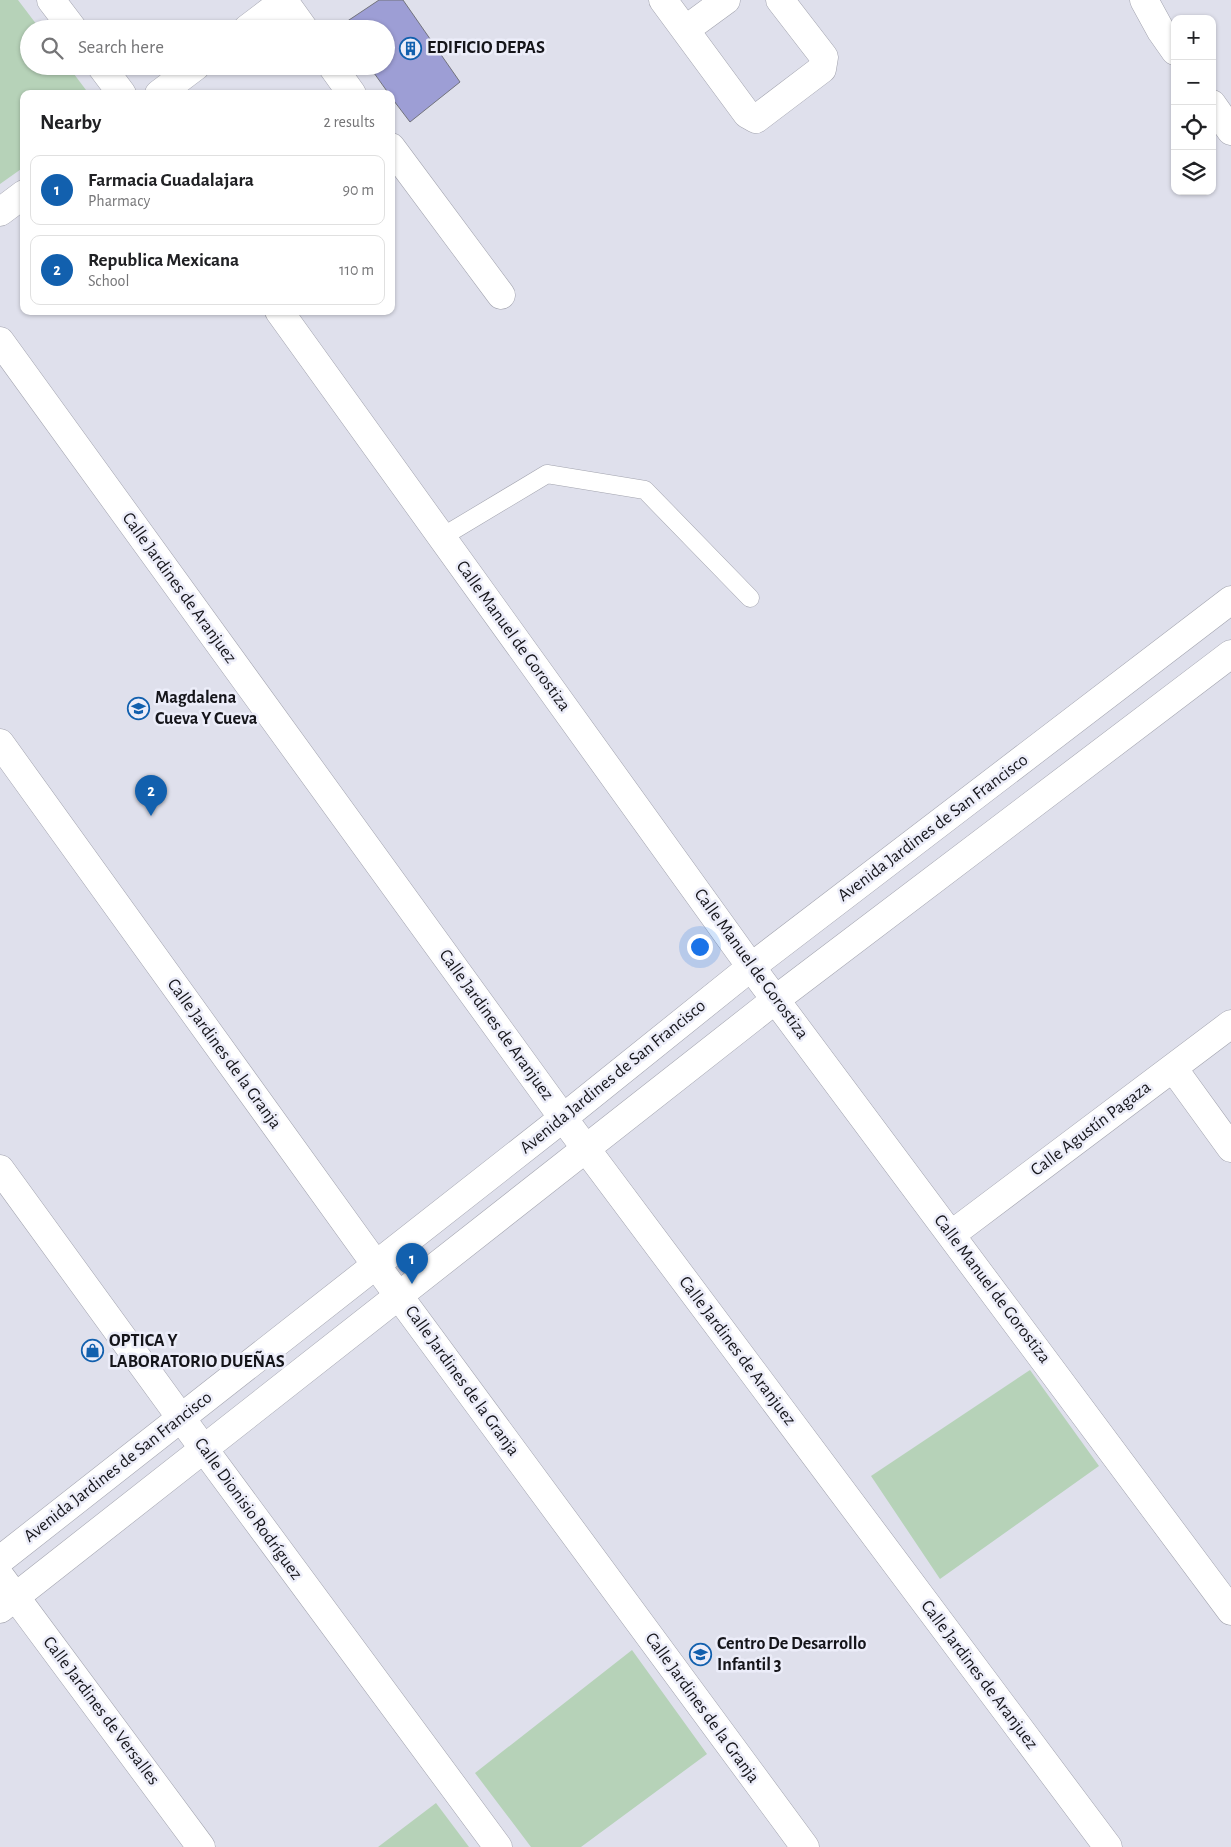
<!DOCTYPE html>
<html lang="en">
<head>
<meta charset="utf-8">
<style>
  body { margin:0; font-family:"Alegreya Sans",sans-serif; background:#f6f6f6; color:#202124 }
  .controls { position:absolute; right:15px; top:15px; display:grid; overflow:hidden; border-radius:10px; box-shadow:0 1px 4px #0004 }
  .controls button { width:45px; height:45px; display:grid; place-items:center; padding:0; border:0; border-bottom:1px solid #e0e0e0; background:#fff; color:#202124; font:25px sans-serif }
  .you { position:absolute; left:699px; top:946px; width:18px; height:18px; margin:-12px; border:4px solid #fff; border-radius:50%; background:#1a73e8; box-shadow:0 0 0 8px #1a73e833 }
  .badge { display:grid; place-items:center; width:32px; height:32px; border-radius:50%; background:#1260ae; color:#fff; font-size:16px; font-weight:700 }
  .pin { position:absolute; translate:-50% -41px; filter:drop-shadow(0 1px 2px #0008) }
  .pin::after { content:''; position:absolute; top:26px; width:18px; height:15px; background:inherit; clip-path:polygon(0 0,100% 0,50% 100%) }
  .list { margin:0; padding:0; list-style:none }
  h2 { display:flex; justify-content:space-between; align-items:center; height:65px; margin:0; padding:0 20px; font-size:21px }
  h2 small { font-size:16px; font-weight:400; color:#757577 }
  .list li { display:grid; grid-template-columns:32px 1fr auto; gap:15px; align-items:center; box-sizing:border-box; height:70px; margin:0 10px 10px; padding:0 10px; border:1px solid #e0e0e0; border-radius:10px }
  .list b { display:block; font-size:19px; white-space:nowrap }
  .list p { margin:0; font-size:16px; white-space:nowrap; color:#757577 }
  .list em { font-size:16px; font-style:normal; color:#757577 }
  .icon { flex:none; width:28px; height:28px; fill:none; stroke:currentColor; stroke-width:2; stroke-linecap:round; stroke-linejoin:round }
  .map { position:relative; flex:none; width:1231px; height:1847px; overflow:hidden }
  .search { position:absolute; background:#fff; box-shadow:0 1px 4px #0004; left:20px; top:20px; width:375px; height:55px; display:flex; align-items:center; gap:12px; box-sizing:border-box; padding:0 18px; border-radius:28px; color:#757577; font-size:19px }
  .panel { position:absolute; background:#fff; box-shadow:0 1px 4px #0004; left:20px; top:90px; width:375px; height:225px; border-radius:10px }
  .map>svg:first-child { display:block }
  .green { fill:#b6d2b8 }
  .building { fill:#9d9ed5; stroke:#72737d }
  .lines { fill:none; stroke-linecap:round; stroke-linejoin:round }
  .service-casing { stroke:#a2a3ae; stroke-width:19 }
  .minor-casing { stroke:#a2a3ae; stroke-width:29 }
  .tertiary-casing { stroke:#a2a3ae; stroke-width:29 }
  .secondary-casing { stroke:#a2a3ae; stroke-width:29 }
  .service { stroke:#fff; stroke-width:18 }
  .minor { stroke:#fff; stroke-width:28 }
  .tertiary { stroke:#fff; stroke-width:28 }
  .secondary { stroke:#fff; stroke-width:28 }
  .labels { text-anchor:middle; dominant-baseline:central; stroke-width:5; stroke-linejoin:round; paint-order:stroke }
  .poi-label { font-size:18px; font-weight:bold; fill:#15151a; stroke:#ecedf9; text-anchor:start }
  .street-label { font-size:18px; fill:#15151a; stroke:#ecedf9 }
</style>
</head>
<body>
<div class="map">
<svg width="1231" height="1847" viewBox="0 0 1231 1847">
  <rect width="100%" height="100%" fill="#dfe0ec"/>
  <path class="green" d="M0,0H18L40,29H29V66H68L89,94H24V167L0,184Z
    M1030,1370L1099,1466L940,1579L871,1476Z
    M632,1650L707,1754L581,1847H531L475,1773Z
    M436,1803L469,1847H378Z"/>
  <path class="building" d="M379,0H403L460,82L410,122L391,97V94H389L369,66H386V29H342L340,26Z"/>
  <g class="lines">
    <defs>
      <path id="service" d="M442,537L547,474L645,490L750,598"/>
      <path id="minor" d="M51,0L73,29
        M663,0L747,114L756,119L822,69L824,57L780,0
        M284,1L304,29
        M247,29L285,0
        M685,30L726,0
        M101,66L122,94
        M332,66L352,94
        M159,94L196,66
        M391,147L501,295
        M0,212L24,194
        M279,311L751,967L1231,1611
        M0,341L563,1118L1108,1847
        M0,743L376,1265L805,1847
        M1173,1068L1231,1148
        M0,1169L181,1418L498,1847
        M952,1234L1231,1024
        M0,1576L201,1847"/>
      <path id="tertiary" d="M0,1560L563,1118L751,967L1231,600
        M0,1609L775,1000L1231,654"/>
      <path id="secondary" d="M1144,0L1161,31L1175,51
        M1212,104L1231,131"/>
    </defs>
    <use href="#service" class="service-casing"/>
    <use href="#minor" class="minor-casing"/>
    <use href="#tertiary" class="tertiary-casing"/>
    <use href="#secondary" class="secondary-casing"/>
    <use href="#service" class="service"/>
    <use href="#minor" class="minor"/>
    <use href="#tertiary" class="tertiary"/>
    <use href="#secondary" class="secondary"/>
  </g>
  <defs>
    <symbol id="building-ring" viewBox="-11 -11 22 22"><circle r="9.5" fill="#ecedf9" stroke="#1260ae" stroke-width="1.5"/><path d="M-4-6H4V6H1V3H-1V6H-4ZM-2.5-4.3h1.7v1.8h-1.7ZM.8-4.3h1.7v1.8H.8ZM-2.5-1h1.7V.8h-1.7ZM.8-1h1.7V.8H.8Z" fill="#1260ae"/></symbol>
    <symbol id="school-ring" viewBox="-11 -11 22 22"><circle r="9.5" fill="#ecedf9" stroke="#1260ae" stroke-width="1.5"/><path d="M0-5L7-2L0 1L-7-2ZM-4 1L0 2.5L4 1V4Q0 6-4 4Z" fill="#1260ae"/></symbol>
    <symbol id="shop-ring" viewBox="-11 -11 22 22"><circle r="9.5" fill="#ecedf9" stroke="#1260ae" stroke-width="1.5"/><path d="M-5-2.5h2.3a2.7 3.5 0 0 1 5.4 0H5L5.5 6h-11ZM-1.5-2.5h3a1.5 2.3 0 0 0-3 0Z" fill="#1260ae"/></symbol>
  </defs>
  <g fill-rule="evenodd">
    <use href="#building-ring" x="398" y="36" width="25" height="25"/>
    <use href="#school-ring" x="126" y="696" width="25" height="25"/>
    <use href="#shop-ring" x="80" y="1338" width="25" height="25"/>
    <use href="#school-ring" x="688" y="1642" width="25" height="25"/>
  </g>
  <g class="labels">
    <g class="poi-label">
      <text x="427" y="48">EDIFICIO DEPAS</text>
      <text x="155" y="698">Magdalena<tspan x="155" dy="21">Cueva Y Cueva</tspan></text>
      <text x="109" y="1341">OPTICA Y<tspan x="109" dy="21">LABORATORIO DUEÑAS</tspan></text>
      <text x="717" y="1644">Centro De Desarrollo<tspan x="717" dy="21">Infantil 3</tspan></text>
    </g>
    <g class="street-label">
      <text transform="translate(179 588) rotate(54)">Calle Jardines de Aranjuez</text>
      <text transform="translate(513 636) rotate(54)">Calle Manuel de Gorostiza</text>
      <text transform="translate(933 828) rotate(-37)">Avenida Jardines de San Francisco</text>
      <text transform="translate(751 964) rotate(54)">Calle Manuel de Gorostiza</text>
      <text transform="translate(496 1025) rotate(54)">Calle Jardines de Aranjuez</text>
      <text transform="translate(224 1054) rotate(54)">Calle Jardines de la Granja</text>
      <text transform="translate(613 1077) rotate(-39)">Avenida Jardines de San Francisco</text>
      <text transform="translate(1091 1129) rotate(-37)">Calle Agustín Pagaza</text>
      <text transform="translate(992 1289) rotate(53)">Calle Manuel de Gorostiza</text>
      <text transform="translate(737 1351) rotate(53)">Calle Jardines de Aranjuez</text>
      <text transform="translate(462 1381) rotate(54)">Calle Jardines de la Granja</text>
      <text transform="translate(118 1467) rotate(-38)">Avenida Jardines de San Francisco</text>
      <text transform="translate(248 1509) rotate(54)">Calle Dionisio Rodríguez</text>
      <text transform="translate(979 1675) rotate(53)">Calle Jardines de Aranjuez</text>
      <text transform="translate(702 1708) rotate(54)">Calle Jardines de la Granja</text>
      <text transform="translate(101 1711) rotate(53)">Calle Jardines de Versalles</text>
    </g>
  </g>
</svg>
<div class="controls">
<button>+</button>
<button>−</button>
<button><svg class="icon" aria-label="locate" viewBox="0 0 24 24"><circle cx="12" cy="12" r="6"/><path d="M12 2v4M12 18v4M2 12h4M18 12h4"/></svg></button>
<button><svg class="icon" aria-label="layers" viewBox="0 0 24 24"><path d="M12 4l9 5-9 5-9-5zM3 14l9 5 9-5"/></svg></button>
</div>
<div class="you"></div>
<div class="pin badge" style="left:412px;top:1284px">1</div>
<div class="pin badge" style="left:151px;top:816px">2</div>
<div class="search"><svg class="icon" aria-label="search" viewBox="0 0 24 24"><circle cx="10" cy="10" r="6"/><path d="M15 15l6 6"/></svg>Search here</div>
<section class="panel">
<h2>Nearby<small>2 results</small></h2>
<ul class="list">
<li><span class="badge">1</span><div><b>Farmacia Guadalajara</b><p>Pharmacy</p></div><em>90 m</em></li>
<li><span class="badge">2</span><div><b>Republica Mexicana</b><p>School</p></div><em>110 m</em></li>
</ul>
</section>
</div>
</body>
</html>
